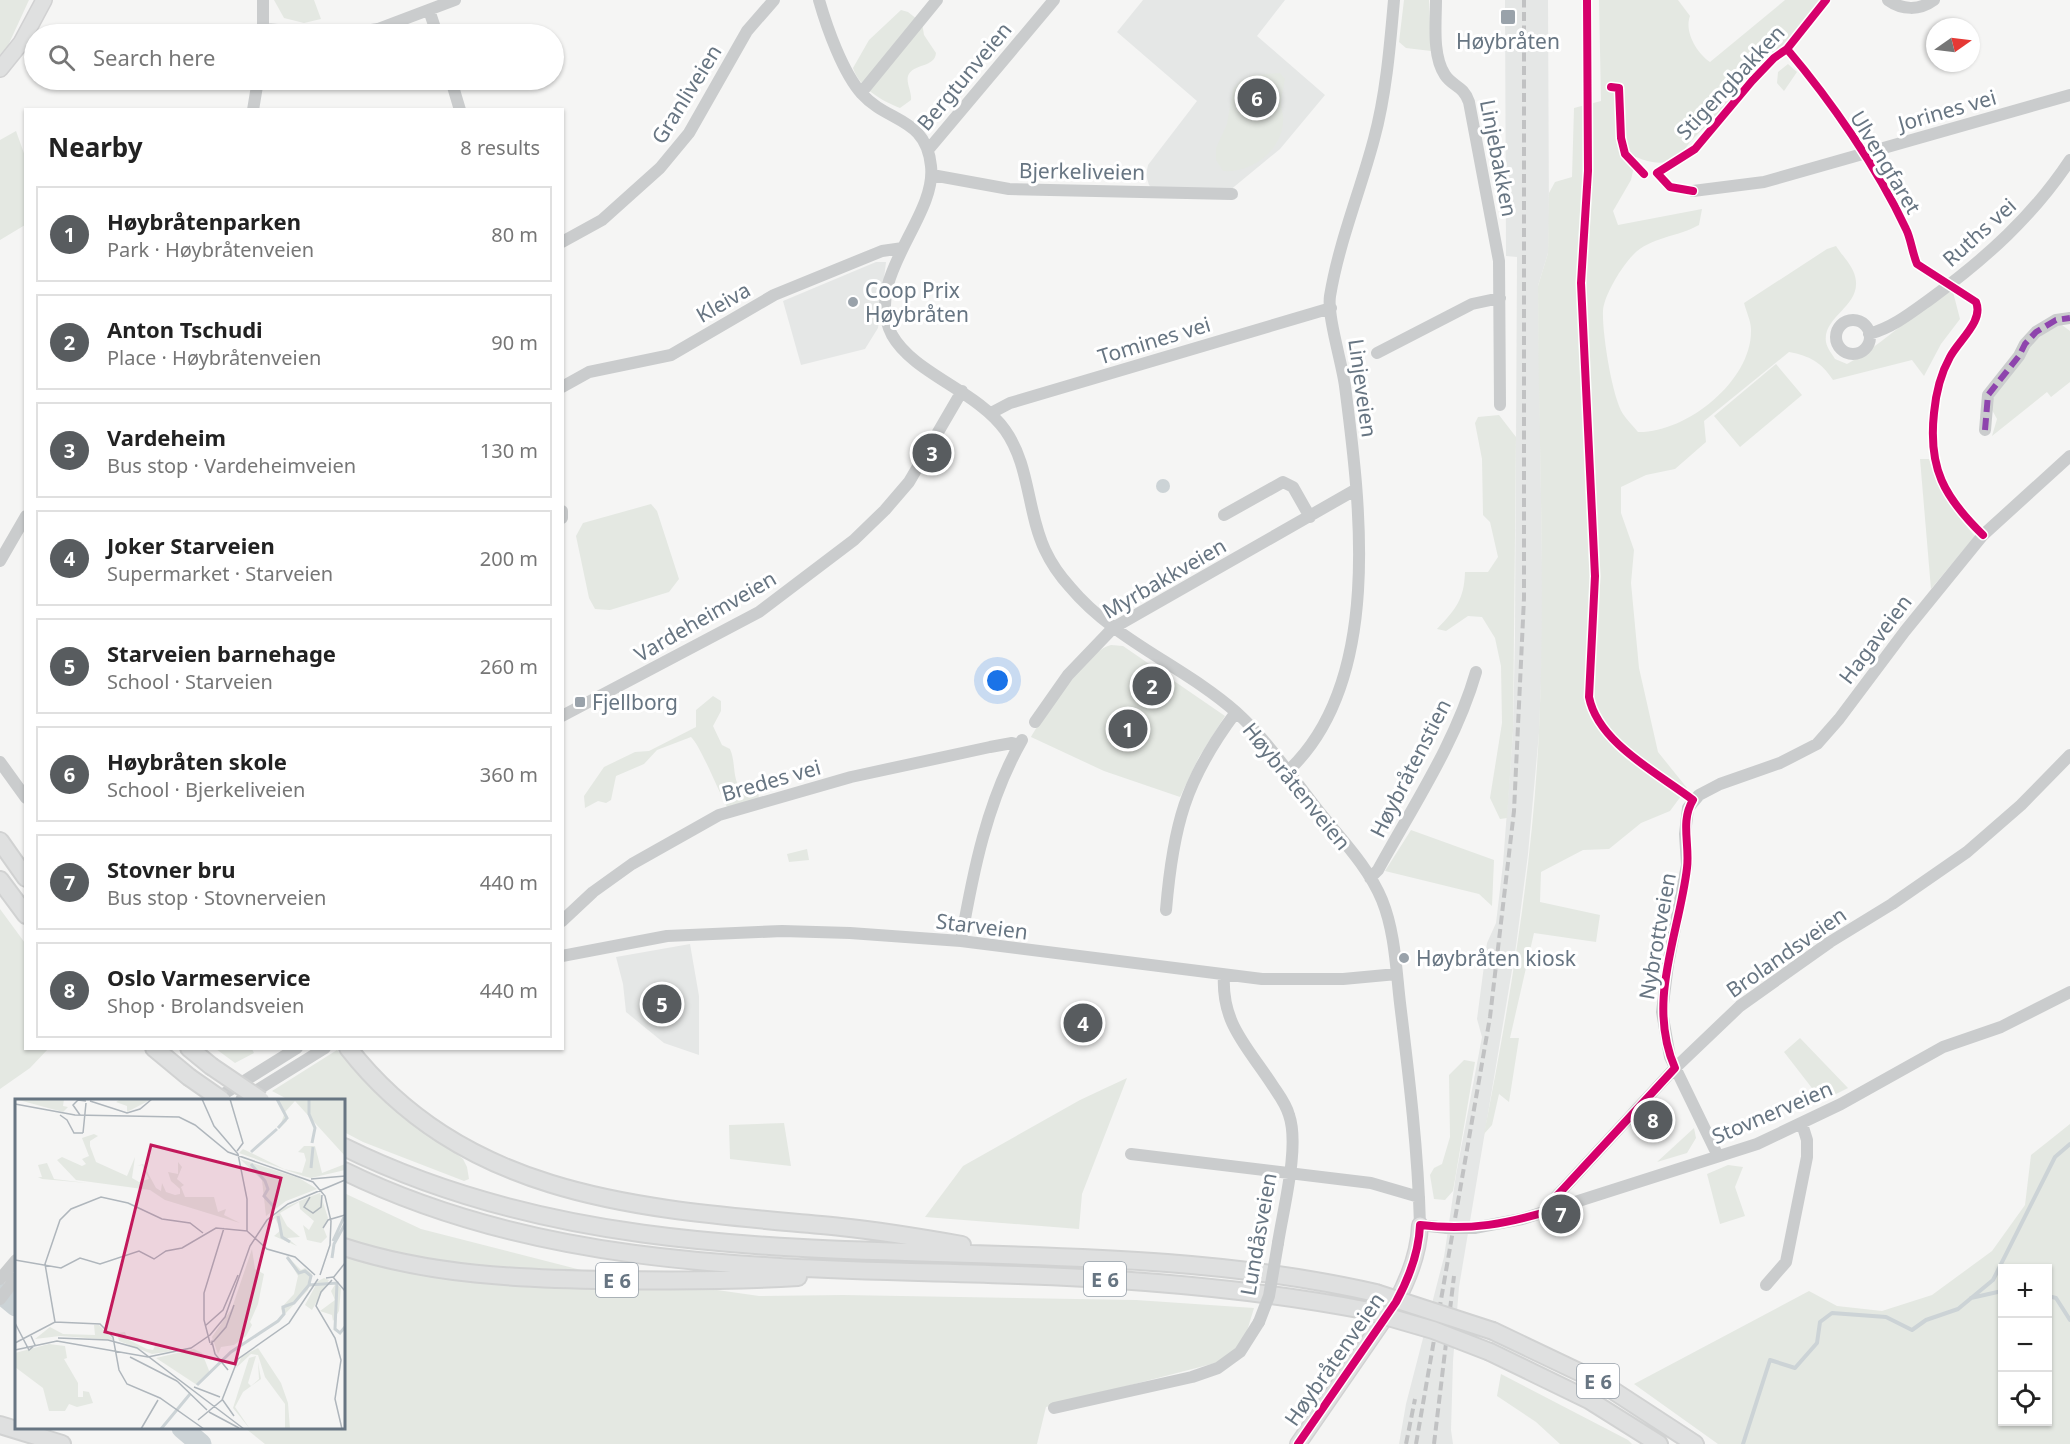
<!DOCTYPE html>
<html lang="en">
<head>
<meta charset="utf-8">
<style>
  body { margin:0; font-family:"Noto Sans",sans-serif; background:#f6f6f6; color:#222 }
  .controls { position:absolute; right:18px; bottom:18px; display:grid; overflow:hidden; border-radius:0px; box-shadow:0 2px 4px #0004 }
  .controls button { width:54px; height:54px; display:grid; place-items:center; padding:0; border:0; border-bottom:2px solid #e0e0e0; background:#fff; color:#222; font:30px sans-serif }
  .compass { position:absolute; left:1926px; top:18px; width:54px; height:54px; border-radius:50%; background:#fff; box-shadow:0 2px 4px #0004; rotate:76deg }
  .you { position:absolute; left:998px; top:681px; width:21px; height:21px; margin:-15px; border:4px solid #fff; border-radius:50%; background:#1a73e8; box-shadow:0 0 0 9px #1a73e833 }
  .badge { display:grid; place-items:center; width:39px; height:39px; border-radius:50%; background:#585c5f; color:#fff; font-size:20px; font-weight:700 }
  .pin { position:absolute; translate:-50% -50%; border:3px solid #fff; box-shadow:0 2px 6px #0006 }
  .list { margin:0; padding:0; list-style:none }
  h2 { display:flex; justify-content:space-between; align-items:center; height:78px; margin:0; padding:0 24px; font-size:26px }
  h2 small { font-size:20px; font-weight:400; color:#767676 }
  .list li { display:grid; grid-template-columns:39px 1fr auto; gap:18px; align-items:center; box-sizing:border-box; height:96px; margin:0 12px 12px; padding:0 12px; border:2px solid #e0e0e0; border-radius:0px }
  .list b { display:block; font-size:22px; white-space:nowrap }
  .list p { margin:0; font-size:20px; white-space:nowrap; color:#767676 }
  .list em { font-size:20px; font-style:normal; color:#767676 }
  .icon { flex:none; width:33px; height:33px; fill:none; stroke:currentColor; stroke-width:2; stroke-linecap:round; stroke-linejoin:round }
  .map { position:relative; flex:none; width:2070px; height:1444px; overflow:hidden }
  .search { position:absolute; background:#fff; box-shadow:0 2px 4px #0004; left:24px; top:24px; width:540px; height:66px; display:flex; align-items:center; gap:15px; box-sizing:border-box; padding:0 21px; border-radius:33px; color:#767676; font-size:22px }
  .panel { position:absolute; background:#fff; box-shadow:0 2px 4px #0004; left:24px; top:108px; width:540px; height:942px; border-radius:0px }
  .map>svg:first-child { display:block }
  .built { fill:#e5e7e6 }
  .green { fill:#e4e8e2; fill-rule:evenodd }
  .water { fill:#ccd3d6 }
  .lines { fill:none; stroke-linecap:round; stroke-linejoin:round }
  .stream { stroke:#ccd3d6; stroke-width:4 }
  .river { stroke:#ccd3d6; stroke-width:21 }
  .major-casing { stroke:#d1d1d2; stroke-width:18 }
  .highway-casing { stroke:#d1d2d2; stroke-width:20 }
  .minor { stroke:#cacccd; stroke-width:12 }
  .major { stroke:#dfe0e0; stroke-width:15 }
  .highway { stroke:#dfe0e0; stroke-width:16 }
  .rail { stroke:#c1c2c3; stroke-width:4; stroke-dasharray:9 4.5; stroke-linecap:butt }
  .highway-bridge-casing { stroke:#d1d2d2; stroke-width:20; stroke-linecap:butt }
  .minor-bridge { stroke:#cacccd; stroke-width:12 }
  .highway-bridge { stroke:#dfe0e0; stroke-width:16 }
  .quiet { stroke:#8e44ad; stroke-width:6; stroke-dasharray:12 6; stroke-linecap:butt }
  .cycleway-casing { stroke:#fff; stroke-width:11 }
  .cycleway { stroke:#d6006c; stroke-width:8 }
  .poi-dot { fill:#99a2aa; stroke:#fff; stroke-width:2 }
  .labels { text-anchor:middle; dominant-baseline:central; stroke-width:6; stroke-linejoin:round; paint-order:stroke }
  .shield { fill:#fff; stroke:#959ea8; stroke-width:1.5 }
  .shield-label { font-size:20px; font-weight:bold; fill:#677582 }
  .poi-label { font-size:21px; fill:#677582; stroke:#fff; text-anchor:start }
  .street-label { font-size:21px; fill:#677582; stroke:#fff }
  .inset-river { fill:none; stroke:#ccd3d6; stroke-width:3 }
  .inset-road { fill:none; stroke:#afb6bc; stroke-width:1.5 }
  .view { fill:#c2185b; fill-opacity:0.15; stroke:#c2185b; stroke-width:3 }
  .inset-edge { fill:none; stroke:#677582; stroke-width:3 }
</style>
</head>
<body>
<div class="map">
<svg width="2070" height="1444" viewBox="0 0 2070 1444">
  <rect width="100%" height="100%" fill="#f5f5f4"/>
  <path class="built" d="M1143,0H1285L1257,36L1325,95L1280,149L1229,191L1151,187L1149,185L1146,175L1148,165L1197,101L1117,32Z
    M1505,0H1548L1549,223L1548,253L1538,286L1543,634L1539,733L1528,854L1516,946L1459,1287L1453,1361L1451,1430L1453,1444H1399L1406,1404L1444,1257L1456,1175L1482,1037L1477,1019L1487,943L1496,923L1503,864L1513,731L1515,637L1517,257L1506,256Z
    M876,262H886L878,328L865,349L801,365L783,301Z
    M690,944L699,996V1055L664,1043L626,1012L623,984L616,957Z"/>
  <path class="green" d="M0,0H29L0,63Z
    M274,0H314L321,19L304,23L284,18Z
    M1404,0H1429L1431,51L1406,48L1399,42Z
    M1599,0H1678L1690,16C1684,32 1697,53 1710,62L1785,0H1823L1781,50L1690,142C1675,165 1660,167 1636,157L1631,180L1613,211L1618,225L1702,209L1699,225C1678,237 1650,237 1633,255C1622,266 1604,295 1603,311C1602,332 1612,397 1623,414C1627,420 1633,426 1638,432C1686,433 1752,381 1751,330C1751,321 1746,311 1744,303L1827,249L1836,246C1841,254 1851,264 1854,273C1866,305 1822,315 1826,342C1827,348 1832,354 1835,359L1847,364C1885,343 1915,311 1952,288L1960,319L1941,344L1924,376L1912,360L1833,380C1821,362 1810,356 1789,352L1704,421L1706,442L1675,469L1646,475L1621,487V513L1634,550L1631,583L1639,668L1658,752L1687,788L1670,811L1641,823L1609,849L1583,850L1541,872L1540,902L1600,915L1596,942L1534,933L1510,1038H1519L1509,1102L1499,1094L1492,1125L1484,1134C1510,1001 1533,865 1539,730C1546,582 1538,434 1538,286L1548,253L1549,193L1555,182L1572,177L1574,108L1601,101Z
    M901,10L908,12L922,23L924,35L936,53C935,68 913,63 908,76C906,83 912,92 911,100L900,108C880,100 860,88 853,68L869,40Z
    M1788,64L1797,72L1784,91L1777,83L1778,72Z
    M1280,73L1285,79C1284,87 1281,95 1281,103C1281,109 1284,116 1283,122C1281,152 1251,173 1223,171L1216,160V148L1227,124L1233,89L1240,81L1253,75Z
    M16,131L25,156V225L0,240V140Z
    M2058,322L2070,331V382L2051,397L2047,392L1992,436L1997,419L1991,408L1993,398L2029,346Z
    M1776,364L1802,395L1740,447L1714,416Z
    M1499,415L1516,437L1513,731L1507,818L1500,819L1490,798L1502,723L1501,666L1495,638L1482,617L1468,616L1446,631L1437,629C1456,609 1464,600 1465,572H1488L1498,557L1490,522L1483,515L1482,459L1475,423L1478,417Z
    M1920,459H1929C1938,488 1954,513 1975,536L1931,589Z
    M651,504L657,511L679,579L669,592L610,610L595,609L589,598L576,536L583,523Z
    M1111,645L1123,646L1225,716L1199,757L1180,797L1104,771L1031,737C1045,714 1086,651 1111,645Z
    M713,696L721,701V711L713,726L722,745L730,749C736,763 732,776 740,789H758L759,799L727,807C719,792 700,745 691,737L657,750L644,764L616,776L611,800L606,803L598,801L585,808L584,796L604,767L635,752L649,751L696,727V710Z
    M1411,830L1494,860L1492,906L1479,894L1385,871Z
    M807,849L809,860L789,862L787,854Z
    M0,909L25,943L26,1048L48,1049L30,1068L0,1089Z
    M1800,1038L1848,1088L1822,1101L1784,1052Z
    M216,1049H252L254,1053L235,1063Z
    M337,1050L384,1097L463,1159L467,1167L469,1179L464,1181L363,1142L344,1132V1100H289L272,1091Z
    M1464,1060L1475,1062L1453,1191L1445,1200L1434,1199L1430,1175L1434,1168L1442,1164L1450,1137L1449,1075Z
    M1127,1078L1082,1194L1079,1229L925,1217L963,1166L1080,1100Z
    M784,1123L791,1166L730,1159L729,1125Z
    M2070,1124V1444H1718L1634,1384L1809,1291L1837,1306L1882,1311L1932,1295L1992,1251L2025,1205L2031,1155ZM2002,1268H2048V1422H2002Z
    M1694,1128L1696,1138L1687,1153L1657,1162Z
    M1728,1165L1743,1167L1735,1187L1745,1216L1720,1224L1707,1174Z
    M344,1193L421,1229L585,1271L759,1296L843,1295L1136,1300L1254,1308L1244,1341L1227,1360L1046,1407L1037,1444H265L245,1428H344Z
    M1501,1374L1628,1440L1632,1444H1560L1536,1422L1497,1396Z"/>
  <path class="water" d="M1156 486a7 7 0 1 1 14 0a7 7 0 1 1-14 0Z"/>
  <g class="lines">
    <path class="stream" d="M2048,1296L2056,1298L2070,1320
      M1971,1298L2002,1291
      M1743,1444L1770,1360L1795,1368L1817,1343L1820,1322L1832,1313L1886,1317L1912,1330L1926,1320L1958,1309L1993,1280L2055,1157L2070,1144"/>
    <path class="river" d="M0,1293L16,1306
      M182,1428L201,1444"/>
    <defs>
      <path id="major" d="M0,69L21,43L44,0
        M1298,1444L1396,1302C1409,1278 1419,1252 1420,1225"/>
      <path id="highway" d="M0,841L26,878
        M0,880L26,915
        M154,1048L189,1077
        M189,1048L211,1066
        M348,1048C472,1206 658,1209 841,1227C881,1231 922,1238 962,1245
        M344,1147C666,1306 1036,1215 1376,1293
        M344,1171C554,1274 789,1267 1018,1275C1135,1279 1249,1288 1364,1310
        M344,1247C430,1275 520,1279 611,1280C673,1281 736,1281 798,1277
        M1493,1331L1600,1382L1695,1444
        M1490,1352L1589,1400L1659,1444
        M0,1425L62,1444"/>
    </defs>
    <use href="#major" class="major-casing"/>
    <use href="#highway" class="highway-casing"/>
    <path class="minor" d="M263,0V34
      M819,0C827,28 843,73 862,94C888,123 926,117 931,166C937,218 862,278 892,335C914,374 976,390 1005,430C1030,465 1027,512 1045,550C1051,563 1060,576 1070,587C1115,641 1184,666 1236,712C1267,740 1291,776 1317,809C1340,838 1368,866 1382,900C1395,932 1396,969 1400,1003C1409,1077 1418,1150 1420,1225L1447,1228
      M1436,0C1436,22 1432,56 1445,75C1453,87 1463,85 1469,102L1499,261L1500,405
      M1888,0C1902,10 1919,11 1934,0
      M429,10L437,34
      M263,29L336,34
      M346,34L378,29L455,0
      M451,80L460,110
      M861,93L937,0
      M253,110L258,80
      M928,150L1054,0
      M932,175L1009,189L1232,194
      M1693,191L1764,182L2070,95
      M562,242L602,220L660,168L689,133L747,31L774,0
      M1836 337a17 17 0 1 1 34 0a17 17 0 1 1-34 0Z
      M1869,334C1894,327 1912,312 1933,297C1986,258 2033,216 2070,160
      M1377,353L1472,304L1500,298
      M562,387L589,372L671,355L774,295L882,251L903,248
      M991,413L1010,403L1331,308
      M1985,430L1988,395L2019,356L2025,344L2036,332L2056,320L2070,318
      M562,511V518
      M1224,515L1283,482L1293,487L1310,517
      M0,561L26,516
      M562,716L759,612L854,540L885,510L909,482L962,391
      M1035,722L1068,675L1113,628L1355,490
      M0,762L26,798
      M1288,771C1384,681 1360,503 1345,386C1342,363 1327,316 1330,296C1339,242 1360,192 1374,139C1386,95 1390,46 1394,0
      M1370,878L1378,870C1413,806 1456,742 1476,672
      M1166,910C1173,826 1185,780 1236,712
      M562,921L593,892L632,864L719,815L851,777L990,747L1012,743L1019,745
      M961,941C973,872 987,801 1022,740
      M562,956L667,936L782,931L850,933L961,941L1262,979H1343L1397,974
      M1224,975C1221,1024 1248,1047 1273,1086C1279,1095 1286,1104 1289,1115C1300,1146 1283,1210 1278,1243
      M214,1100L297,1048
      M241,1100L325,1048
      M1131,1154L1371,1183L1419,1197
      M1718,1156L1670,1057L1662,1012L1668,964L1687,865L1685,834L1688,808L1699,795L1720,784L1780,763L1817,744L1839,719L1905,631L1983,535L2070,456
      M1555,1209L1554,1199L1673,1070L1740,1006L1830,942L1892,904L1967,852L2021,805L2070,755
      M1474,1228L1522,1219L1757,1144L1841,1104L1943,1047L2001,1027L2070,992
      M0,1279L16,1260
      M1766,1285L1786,1262L1807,1157V1140L1802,1124
      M0,1299L16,1278
      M1054,1408L1192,1377L1218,1368L1240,1352L1259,1322"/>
    <use href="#major" class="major"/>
    <use href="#highway" class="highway"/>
    <path class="rail" d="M1406,1444L1415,1399
      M1416,1444L1490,1017L1514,811L1524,598V0
      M1434,1444L1454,1276"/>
    <defs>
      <path id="highway-bridge" d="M211,1066L261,1100
        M189,1077L222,1100
        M1376,1293L1493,1331
        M1364,1310L1433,1330L1490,1352"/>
    </defs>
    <use href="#highway-bridge" class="highway-bridge-casing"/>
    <path class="minor-bridge" d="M1447,1228H1474
      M1259,1322L1269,1296L1278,1243"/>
    <use href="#highway-bridge" class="highway-bridge"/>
    <path class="quiet" d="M1985,430L1988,395L2019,356L2025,344L2036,332L2056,320L2070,318"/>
    <defs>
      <path id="cycleway" d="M1787,49C1831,101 1877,167 1906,229C1911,239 1912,252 1917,264L1976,302C1984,321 1959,340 1950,357C1940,375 1936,392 1934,413C1928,468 1944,497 1983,535
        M1611,87L1619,88L1621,138L1625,154L1644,174
        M1693,191L1670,187L1657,173L1695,149L1752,81L1774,58L1787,49L1826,0
        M1298,1444L1396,1302C1409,1278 1419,1252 1420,1225C1469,1231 1509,1224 1555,1209L1554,1199L1675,1068C1646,1002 1679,935 1687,868C1690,845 1680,821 1693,800C1658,773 1598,743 1589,697L1595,576L1581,283L1588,171L1587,0"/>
    </defs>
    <use href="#cycleway" class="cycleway-casing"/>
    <use href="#cycleway" class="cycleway"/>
  </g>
  <g class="poi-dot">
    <rect x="1500" y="9" width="16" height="16" rx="3"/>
    <circle cx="853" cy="302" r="6"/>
    <rect x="574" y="696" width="12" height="12" rx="3"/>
    <circle cx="1404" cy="958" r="6"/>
  </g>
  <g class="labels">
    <g class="shield">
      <rect x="1084" y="1262" width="42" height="34" rx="4.5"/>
      <rect x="596" y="1263" width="42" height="34" rx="4.5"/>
      <rect x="1577" y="1364" width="42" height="34" rx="4.5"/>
    </g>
    <g class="shield-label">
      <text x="1105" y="1279">E 6</text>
      <text x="617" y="1280">E 6</text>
      <text x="1598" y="1381">E 6</text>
    </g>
    <g class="poi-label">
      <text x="1508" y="41" text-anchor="middle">Høybråten</text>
      <text x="865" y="290">Coop Prix<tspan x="865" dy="24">Høybråten</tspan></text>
      <text x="592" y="702">Fjellborg</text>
      <text x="1416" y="958">Høybråten kiosk</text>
    </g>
    <g class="street-label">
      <text transform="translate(964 76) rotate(-50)">Bergtunveien</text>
      <text transform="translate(1730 82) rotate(-47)">Stigengbakken</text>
      <text transform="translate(686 94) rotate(-58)">Granliveien</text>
      <text transform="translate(1947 110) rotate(-16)">Jorines vei</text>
      <text transform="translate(1499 158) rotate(79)">Linjebakken</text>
      <text transform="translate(1886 162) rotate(59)">Ulvengfaret</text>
      <text transform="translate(1082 171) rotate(1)">Bjerkeliveien</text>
      <text transform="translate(1979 232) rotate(-42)">Ruths vei</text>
      <text transform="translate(723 302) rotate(-30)">Kleiva</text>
      <text transform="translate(1154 340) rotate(-17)">Tomines vei</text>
      <text transform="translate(1363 388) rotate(82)">Linjeveien</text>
      <text transform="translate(1164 578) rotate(-30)">Myrbakkveien</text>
      <text transform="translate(705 616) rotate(-30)">Vardeheimveien</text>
      <text transform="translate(1875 639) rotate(-53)">Hagaveien</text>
      <text transform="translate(1410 768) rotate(-63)">Høybråtenstien</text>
      <text transform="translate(771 780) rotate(-16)">Bredes vei</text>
      <text transform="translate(1297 786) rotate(51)">Høybråtenveien</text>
      <text transform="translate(982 926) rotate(7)">Starveien</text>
      <text transform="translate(1657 936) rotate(-80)">Nybrottveien</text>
      <text transform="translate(1786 952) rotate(-35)">Brolandsveien</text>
      <text transform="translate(1772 1112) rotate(-23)">Stovnerveien</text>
      <text transform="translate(1258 1234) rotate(-80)">Lundåsveien</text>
      <text transform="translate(1334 1359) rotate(-55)">Høybråtenveien</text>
    </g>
  </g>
  <g transform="translate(15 1099)">
    <rect width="330" height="330" fill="#f5f5f4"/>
    <path d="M0,0H49L48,7L53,8L48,13ZM106,0H133L135,1L112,13V7L101,3ZM262,0H330V57L280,2L270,13L272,22L264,30L270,13ZM79,35L83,37L75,42V47L81,63L112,77L120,58L117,79L124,83L134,80L127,66L122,67L128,65L141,89L146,92L147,84L151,93L160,96L165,95V90L156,82L153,73L163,75V63L167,68L162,80L169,86L166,88L170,98H199L203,113L211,110L209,116L225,124L150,101L135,91L61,81L42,61L47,58L67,67L71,65L67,60L74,57L67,39ZM289,47H300L307,74L330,65V71L296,79L288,77L224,54L228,50L269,70L287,74L291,61L289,54L283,53ZM225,60L284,79L302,90L271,102L251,117L247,81ZM32,64L39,80L72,84L27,80L23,78H27L23,66ZM305,94L313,119L308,128L312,138L306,144L292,141L288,126L294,131L299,122L285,110L284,103L265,114L272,127L285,138L272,139L282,147L259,137L266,131L260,119L249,129L266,110L294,98ZM237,150L240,170L249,175L243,205L235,223L237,226L231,237L219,246L206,248L203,255L197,238L217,209ZM271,156L286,171L290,169L297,175L293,191L268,217L266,209L279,195L283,177ZM309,179L314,181L297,211L290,206L303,182ZM321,184L326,189L324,212L318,222L317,216L305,212L320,201L316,192ZM79,226H84L99,241L45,237L20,240L35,228L48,235L80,236ZM110,233L112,240L132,250L138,251L140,247L158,252L137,255L104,242L102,234ZM34,245L50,247L52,259L49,260L63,284V298H68V292L74,293L78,304L62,308L54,305L50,312H34L28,289L0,268V254ZM243,249L266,284L273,304L275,330H270V305L250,278L243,256L236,255L221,269L227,257ZM179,250L187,254L195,274L182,286L141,259ZM241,257L233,284L236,287L244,280L243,263L246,280L228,293L220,308L235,330L218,309L234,259Z" fill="#e4e8e2"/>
    <path class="inset-river" d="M262,0L272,19L263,29M294,0V15L300,29L297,44M236,53L262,30M236,65L250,82L253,90L249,97L259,108M296,69L298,48M263,117L267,138L275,143M318,142L329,118M272,158L284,174L290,172L296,177L294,185M317,159L319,145L330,125M182,286L216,253L263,222L269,215L268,208L279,204L294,186L322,184L320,230L325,234L330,228M146,330L175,295"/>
    <path class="inset-road" d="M215,0L228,44L222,52M75,2L112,14L125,10L137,0M0,5L60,16L164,18L180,26L213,53L298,83L310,97L316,122L315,146L305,176M45,16L52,21L59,34H68M65,16L58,6L63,1L71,2M68,34L71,4M296,80L330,77M295,98L289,108L298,114L306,108L307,96M308,129L313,121L330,116M232,132L252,150L280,158L300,176M0,161L46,169L65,159L85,165L124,152L139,160L151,152L167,149L201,129L232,132V100L223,55L199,27L187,0M311,179L318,178L330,192M318,179L330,164M317,181L306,193L301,207L320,239L326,261L320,300L327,330M40,223L30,165L45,121L56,110L86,98L113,104L147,120L175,124L188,134M0,224L14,251L20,246L16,237M190,227L208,211L223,176M43,239L93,241L122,249L229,330M198,243L211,228L219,206M0,244L40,223L85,225L98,238L104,271L112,285L145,299L189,330M195,244L189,221V194L209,129M196,246L197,243L200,255L213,271M0,251L42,242L133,258L176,249L195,236L210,218L235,147L252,121L273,105L330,81M115,258L162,282M162,282L192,311M179,288L205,298M207,300L219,317M194,313L224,329M183,321L207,301L223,260L274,224L303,180M126,330L143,301"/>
    <path class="view" d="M136,46L266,79L220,265L90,233Z"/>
    <rect width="330" height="330" class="inset-edge"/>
  </g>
</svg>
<div class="controls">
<button>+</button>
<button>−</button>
<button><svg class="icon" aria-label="locate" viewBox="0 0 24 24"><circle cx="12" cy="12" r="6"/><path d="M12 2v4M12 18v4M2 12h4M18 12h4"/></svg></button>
</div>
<svg class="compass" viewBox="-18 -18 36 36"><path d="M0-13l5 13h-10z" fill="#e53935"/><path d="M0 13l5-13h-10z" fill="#767676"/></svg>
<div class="you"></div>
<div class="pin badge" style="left:1128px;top:729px">1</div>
<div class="pin badge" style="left:1152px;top:686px">2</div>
<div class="pin badge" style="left:932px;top:453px">3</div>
<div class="pin badge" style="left:1083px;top:1023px">4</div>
<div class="pin badge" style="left:662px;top:1004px">5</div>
<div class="pin badge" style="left:1257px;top:98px">6</div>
<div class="pin badge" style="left:1561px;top:1214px">7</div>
<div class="pin badge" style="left:1653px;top:1120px">8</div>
<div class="search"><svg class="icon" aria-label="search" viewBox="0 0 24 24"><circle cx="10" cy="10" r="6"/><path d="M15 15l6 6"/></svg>Search here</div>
<section class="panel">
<h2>Nearby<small>8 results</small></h2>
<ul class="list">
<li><span class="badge">1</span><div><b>Høybråtenparken</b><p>Park · Høybråtenveien</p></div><em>80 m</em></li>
<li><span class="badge">2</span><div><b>Anton Tschudi</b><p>Place · Høybråtenveien</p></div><em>90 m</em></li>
<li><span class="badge">3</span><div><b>Vardeheim</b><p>Bus stop · Vardeheimveien</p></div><em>130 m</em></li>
<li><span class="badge">4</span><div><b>Joker Starveien</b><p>Supermarket · Starveien</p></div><em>200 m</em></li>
<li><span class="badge">5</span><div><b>Starveien barnehage</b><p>School · Starveien</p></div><em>260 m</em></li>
<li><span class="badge">6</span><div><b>Høybråten skole</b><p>School · Bjerkeliveien</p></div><em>360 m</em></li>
<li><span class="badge">7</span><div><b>Stovner bru</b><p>Bus stop · Stovnerveien</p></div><em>440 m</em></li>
<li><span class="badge">8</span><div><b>Oslo Varmeservice</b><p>Shop · Brolandsveien</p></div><em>440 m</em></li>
</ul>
</section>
</div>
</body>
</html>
